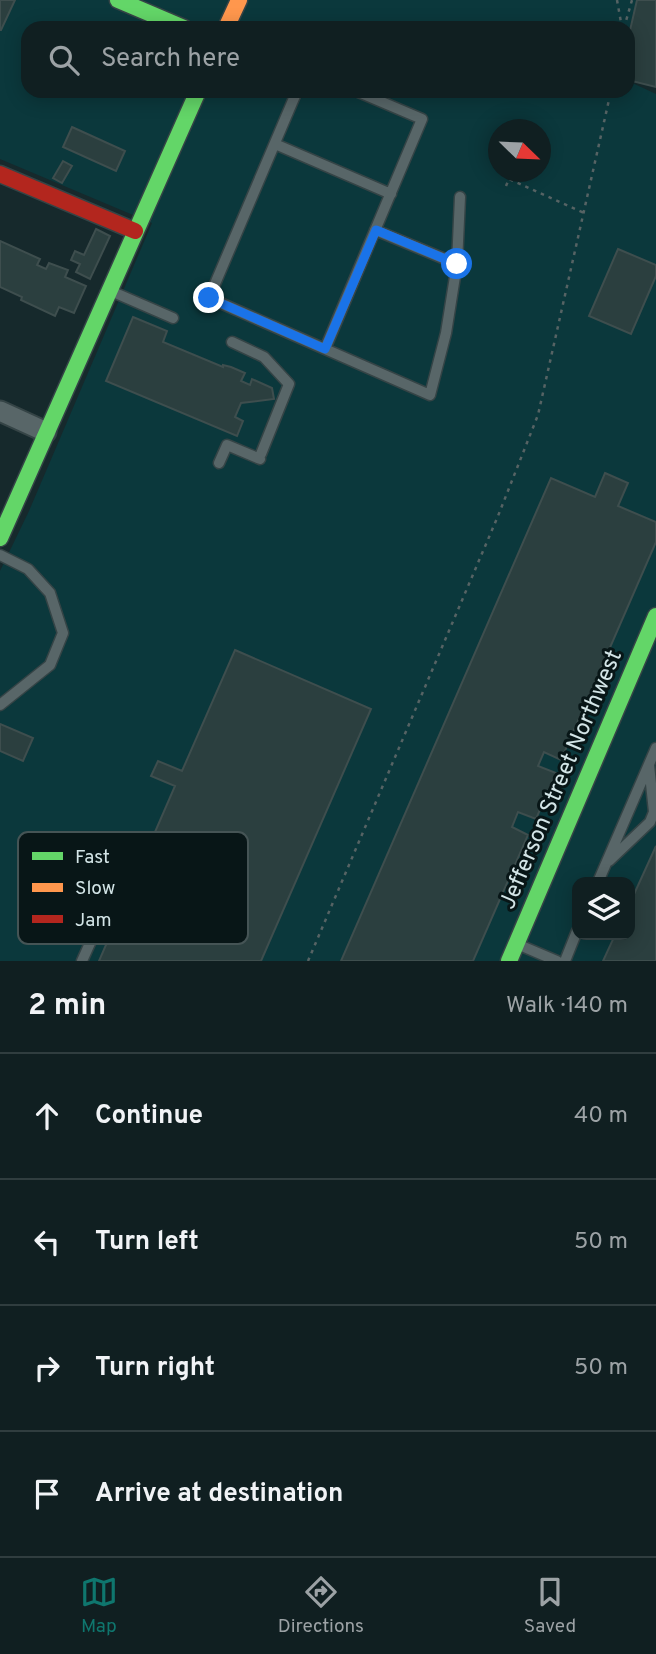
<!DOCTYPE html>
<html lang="en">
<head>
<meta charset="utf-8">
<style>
  body { margin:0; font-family:Overpass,sans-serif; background:#19272a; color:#f1f3f6 }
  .controls { position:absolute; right:21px; bottom:21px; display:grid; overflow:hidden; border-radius:14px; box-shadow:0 4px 18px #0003 }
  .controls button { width:63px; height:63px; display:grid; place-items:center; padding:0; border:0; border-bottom:2px solid #303d3f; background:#101f21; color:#f1f3f6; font:35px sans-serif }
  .compass { position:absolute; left:488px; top:119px; width:63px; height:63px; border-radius:50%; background:#101f21; box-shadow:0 4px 18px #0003; rotate:113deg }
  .stop { position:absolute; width:21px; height:21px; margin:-16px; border:5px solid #1a73e8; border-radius:50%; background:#fff }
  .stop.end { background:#1a73e8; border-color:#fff; box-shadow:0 2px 7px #0008 }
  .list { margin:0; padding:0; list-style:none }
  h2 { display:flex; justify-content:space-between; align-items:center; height:91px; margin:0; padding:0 28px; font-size:30px }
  h2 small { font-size:23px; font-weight:400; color:#9ca2a5 }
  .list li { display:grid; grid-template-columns:46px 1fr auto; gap:21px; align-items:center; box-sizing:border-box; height:126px; padding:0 28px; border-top:2px solid #303d3f }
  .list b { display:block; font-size:26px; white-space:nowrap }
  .list em { font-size:23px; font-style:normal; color:#9ca2a5 }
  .icon { flex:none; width:38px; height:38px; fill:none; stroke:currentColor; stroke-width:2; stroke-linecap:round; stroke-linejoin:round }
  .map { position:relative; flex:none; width:656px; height:961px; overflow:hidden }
  .search { position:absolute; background:#101f21; box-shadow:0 4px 18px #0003; left:21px; right:21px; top:21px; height:77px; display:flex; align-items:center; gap:18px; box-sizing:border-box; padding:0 24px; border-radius:21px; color:#9ca2a5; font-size:26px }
  .sheet { height:595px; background:#101f21 }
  nav { display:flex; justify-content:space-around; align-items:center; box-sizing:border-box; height:98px; border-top:2px solid #303d3f; background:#101f21; font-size:19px; color:#9ca2a5 }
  nav a { display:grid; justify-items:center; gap:4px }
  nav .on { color:#0f766e }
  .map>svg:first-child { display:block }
  .built { fill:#0b383c; fill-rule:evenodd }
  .building { fill:#2b3f3f; stroke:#3e4e4e; stroke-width:2 }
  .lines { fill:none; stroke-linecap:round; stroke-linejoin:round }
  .lane-casing { stroke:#354446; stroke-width:13 }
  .street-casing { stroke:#354446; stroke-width:23 }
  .fast-casing { stroke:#354446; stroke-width:19 }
  .slow-casing { stroke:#354446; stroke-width:19 }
  .jam-casing { stroke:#354446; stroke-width:19 }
  .path { stroke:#566364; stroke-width:2.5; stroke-dasharray:3.5 5; stroke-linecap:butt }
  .lane { stroke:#586668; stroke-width:10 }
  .street { stroke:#586668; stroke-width:19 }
  .fast { stroke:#63d668; stroke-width:16 }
  .slow { stroke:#ff974d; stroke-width:16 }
  .jam { stroke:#b3261e; stroke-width:16 }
  .route { stroke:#1a73e8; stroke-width:9 }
  .labels { text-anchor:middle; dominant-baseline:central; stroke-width:6; stroke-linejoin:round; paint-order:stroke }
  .street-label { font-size:23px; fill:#d3e5e7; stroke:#081617 }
  .key { fill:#081617; stroke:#455455; stroke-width:2 }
  .key-label { font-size:19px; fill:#d3e5e7 }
</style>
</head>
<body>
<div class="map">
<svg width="656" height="961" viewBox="0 0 656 961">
  <rect width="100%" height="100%" fill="#16292c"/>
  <path class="built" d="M0,0H637L628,33V28H28V91H628V81L656,94V961H0V571L29,511L152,223L0,159ZM498,130H540V172H498ZM577,882H630V935H577Z"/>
  <path class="building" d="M0,0H15L1,30H0Z
    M637,0H656V87L628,80V39Z
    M72,127L125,151L116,171L63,147Z
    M63,161L72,166L62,183L53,178Z
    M96,229L110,236L90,279L76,272L80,264L71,260L75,251L84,255Z
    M0,241L40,259L37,265L46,269L49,263L68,270L65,277L86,286L74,313L59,307L55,316L21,300L22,297L0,287Z
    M618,249L656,265V276L631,334L589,316Z
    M133,317L167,331L163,342L223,367V365L231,367L245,373L241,381L250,385L252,379L272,388L274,399L241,403L235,417L243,421L237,436L106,381Z
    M605,473L628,483L618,506L656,522V542L561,760L544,752L538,766L556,773L536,819L518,812L512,827L528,835L473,961H341L551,478L595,497Z
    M235,650L371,709L261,961H99L175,786L151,776L158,761L182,771Z
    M0,724L33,738L23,761L0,751Z
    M656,846V961H603L615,935H630V903Z"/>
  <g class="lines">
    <defs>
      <path id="lane" d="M297,91L209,298L325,349
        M356,91L422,119L325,349L430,395L446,333L457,264L460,197
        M275,144L391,194
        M375,230L457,264
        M113,292L173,318
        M232,342L264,357L289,384L261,454
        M219,463L227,445L260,459
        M0,555L28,569L50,593L63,633L50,665L0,705
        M609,861L650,822L654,812L649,765
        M598,882L656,748
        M517,944L557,961
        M82,961L121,874
        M565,961L577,931"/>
      <path id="street" d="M0,411L46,432"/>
      <path id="fast" d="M118,0L184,28
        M0,538L198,91
        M509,961L656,616"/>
      <path id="slow" d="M226,28L239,0"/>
      <path id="jam" d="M0,174L135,231"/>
    </defs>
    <use href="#lane" class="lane-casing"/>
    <use href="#street" class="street-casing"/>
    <use href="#fast" class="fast-casing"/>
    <use href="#slow" class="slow-casing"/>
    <use href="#jam" class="jam-casing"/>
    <path class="path" d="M617,0L622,28
      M624,28L632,0
      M506,186L509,179L584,213
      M308,961L498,516L538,415L611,91"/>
    <use href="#lane" class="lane"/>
    <use href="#street" class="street"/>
    <use href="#fast" class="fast"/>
    <use href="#slow" class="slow"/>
    <use href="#jam" class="jam"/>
  </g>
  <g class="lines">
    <path class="route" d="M209,298L325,349L376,230L457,264"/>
  </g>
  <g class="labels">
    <g class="street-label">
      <text transform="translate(562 780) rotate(-67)">Jefferson Street Northwest</text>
    </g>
  </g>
  <rect x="18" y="832" width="230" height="112" rx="10" class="key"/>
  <rect x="32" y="852" width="31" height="8" fill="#63d668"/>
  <rect x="32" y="883" width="31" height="9" fill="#ff974d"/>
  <rect x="32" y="915" width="31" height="8" fill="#b3261e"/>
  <g class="key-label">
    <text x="75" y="863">Fast</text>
    <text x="75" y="894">Slow</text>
    <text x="75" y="926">Jam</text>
  </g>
</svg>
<div class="controls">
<button><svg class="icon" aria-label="layers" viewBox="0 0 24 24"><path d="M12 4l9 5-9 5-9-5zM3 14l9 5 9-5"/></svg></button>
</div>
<svg class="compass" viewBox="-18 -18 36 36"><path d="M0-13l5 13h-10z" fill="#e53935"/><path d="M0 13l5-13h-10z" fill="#9ca2a5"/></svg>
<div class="stop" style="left:457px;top:264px"></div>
<div class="stop end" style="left:209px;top:298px"></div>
<div class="search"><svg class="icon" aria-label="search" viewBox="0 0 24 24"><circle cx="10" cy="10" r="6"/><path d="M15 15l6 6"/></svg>Search here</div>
</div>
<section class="sheet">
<h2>2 min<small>Walk · 140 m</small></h2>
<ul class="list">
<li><svg class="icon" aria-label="ahead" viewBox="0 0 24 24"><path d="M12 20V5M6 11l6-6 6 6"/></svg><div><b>Continue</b></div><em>40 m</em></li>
<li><svg class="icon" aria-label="left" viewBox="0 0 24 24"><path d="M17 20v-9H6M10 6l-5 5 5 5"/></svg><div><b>Turn left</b></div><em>50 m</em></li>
<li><svg class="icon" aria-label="right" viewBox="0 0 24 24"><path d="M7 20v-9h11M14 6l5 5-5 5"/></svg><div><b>Turn right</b></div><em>50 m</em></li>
<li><svg class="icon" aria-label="arrive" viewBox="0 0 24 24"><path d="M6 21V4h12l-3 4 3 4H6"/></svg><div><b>Arrive at destination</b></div></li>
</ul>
</section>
<nav>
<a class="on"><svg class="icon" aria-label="map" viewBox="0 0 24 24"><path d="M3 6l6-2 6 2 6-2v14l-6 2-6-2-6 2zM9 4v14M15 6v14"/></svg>Map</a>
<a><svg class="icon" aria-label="directions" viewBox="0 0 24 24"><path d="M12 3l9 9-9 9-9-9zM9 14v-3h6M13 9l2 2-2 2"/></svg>Directions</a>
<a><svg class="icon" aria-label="saved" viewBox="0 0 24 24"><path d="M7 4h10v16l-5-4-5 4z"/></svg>Saved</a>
</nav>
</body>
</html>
